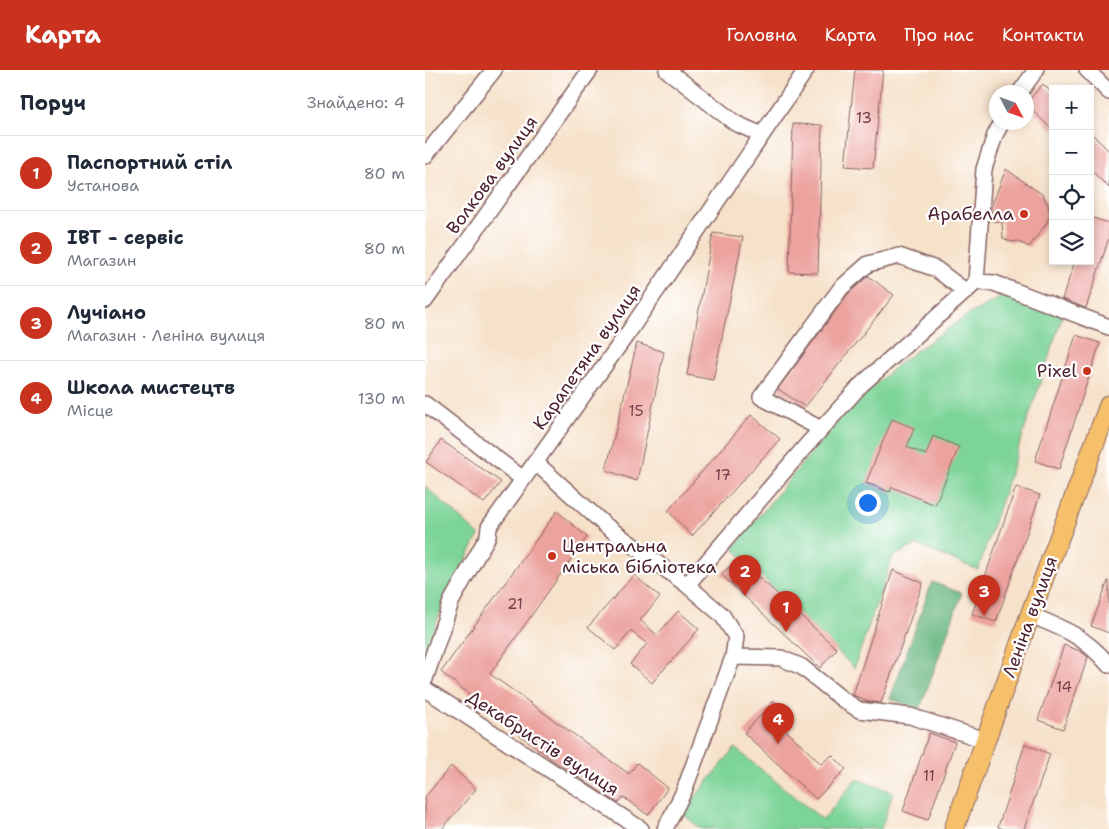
<!DOCTYPE html>
<html lang="uk">
<head>
<meta charset="utf-8">
<style>
  body { margin:0; font-family:"Shantell Sans",sans-serif; background:#f2f2f3; color:#1f2937 }
  .controls { position:absolute; right:15px; top:15px; display:grid; overflow:hidden; border-radius:0px; box-shadow:0 2px 8px #0003 }
  .controls button { width:45px; height:45px; display:grid; place-items:center; padding:0; border:0; border-bottom:1px solid #e0e1e3; background:#fff; color:#1f2937; font:25px sans-serif }
  .compass { position:absolute; left:564px; top:15px; width:45px; height:45px; border-radius:50%; background:#fff; box-shadow:0 2px 8px #0003; rotate:131deg }
  .you { position:absolute; left:442px; top:432px; width:18px; height:18px; margin:-12px; border:4px solid #fff; border-radius:50%; background:#1a73e8; box-shadow:0 0 0 8px #1a73e833 }
  .badge { display:grid; place-items:center; width:32px; height:32px; border-radius:50%; background:#c8321e; color:#fff; font-size:16px; font-weight:700 }
  .pin { position:absolute; translate:-50% -41px; filter:drop-shadow(0 1px 2px #0008) }
  .pin::after { content:''; position:absolute; top:26px; width:18px; height:15px; background:inherit; clip-path:polygon(0 0,100% 0,50% 100%) }
  .list { margin:0; padding:0; list-style:none }
  h2 { display:flex; justify-content:space-between; align-items:center; height:65px; margin:0; padding:0 20px; font-size:21px }
  h2 small { font-size:16px; font-weight:400; color:#747a83 }
  .list li { display:grid; grid-template-columns:32px 1fr auto; gap:15px; align-items:center; box-sizing:border-box; height:75px; padding:0 20px; border-top:1px solid #e0e1e3 }
  .list b { display:block; font-size:19px; white-space:nowrap }
  .list p { margin:0; font-size:16px; white-space:nowrap; color:#747a83 }
  .list em { font-size:16px; font-style:normal; color:#747a83 }
  .icon { flex:none; width:28px; height:28px; fill:none; stroke:currentColor; stroke-width:2; stroke-linecap:round; stroke-linejoin:round }
  .map { position:relative; flex:none; width:684px; height:759px; overflow:hidden }
  header { display:flex; align-items:center; gap:30px; box-sizing:border-box; height:70px; padding:0 25px; background:#c8321e; color:#fff }
  header strong { font-size:24px }
  nav { display:flex; gap:28px; margin-inline-start:auto; font-size:18px }
  main { display:flex }
  aside { flex:1; background:#fff }
  .map>svg:first-child { display:block }
  .green { fill:#7dd498; stroke:#647a62 }
  .forest { fill:#66b680; stroke:#586a56 }
  .building { fill:#eca29d }
  .lines { fill:none; stroke-linecap:round; stroke-linejoin:round }
  .minor-casing { stroke:#866362; stroke-width:18 }
  .major-casing { stroke:#866362; stroke-width:21 }
  .minor { stroke:#fff; stroke-width:15 }
  .major { stroke:#f6c06b; stroke-width:19 }
  .poi-dot { fill:#c8321e; stroke:#fff; stroke-width:2 }
  .labels { text-anchor:middle; dominant-baseline:central; stroke-width:4.5; stroke-linejoin:round; paint-order:stroke }
  .number-label { font-size:15px; fill:#724048 }
  .street-label { font-size:18px; fill:#4a1f2b; stroke:#fff }
  .poi-label { font-size:18px; fill:#4a1f2b; stroke:#fff; text-anchor:end }
</style>
</head>
<body>
<header>
<strong>Карта</strong>
<nav><a>Головна</a><a>Карта</a><a>Про нас</a><a>Контакти</a></nav>
</header>
<main>
<aside>
<h2>Поруч<small>Знайдено: 4</small></h2>
<ul class="list">
<li><span class="badge">1</span><div><b>Паспортний стіл</b><p>Установа</p></div><em>80 m</em></li>
<li><span class="badge">2</span><div><b>ІВТ - сервіс</b><p>Магазин</p></div><em>80 m</em></li>
<li><span class="badge">3</span><div><b>Лучіано</b><p>Магазин · Леніна вулиця</p></div><em>80 m</em></li>
<li><span class="badge">4</span><div><b>Школа мистецтв</b><p>Місце</p></div><em>130 m</em></li>
</ul>
</aside>
<div class="map">
<svg width="684" height="759" viewBox="0 0 684 759">
  <rect width="100%" height="100%" fill="#fff"/>
  <filter id="ink" filterUnits="userSpaceOnUse"><feTurbulence type="fractalNoise" baseFrequency=".02" numOctaves="2"/><feDisplacementMap in="SourceGraphic" scale="10" xChannelSelector="R" yChannelSelector="G"/><feConvolveMatrix kernelMatrix="1 2 1 2 8 2 1 2 1" color-interpolation-filters="sRGB"/></filter>
  <filter id="wash" filterUnits="userSpaceOnUse"><feTurbulence type="fractalNoise" baseFrequency=".0096" numOctaves="4" result="noise"/><feDisplacementMap in="SourceGraphic" scale="20" xChannelSelector="R" yChannelSelector="G"/><feGaussianBlur stdDeviation="1.12" result="paint"/><feColorMatrix in="noise" values="0 0 0 0 0 0 0 0 0 0 0 0 0 0 0 0 0 1.4 0 .05"/><feComposite in="paint" operator="in"/></filter>
  <g filter="url(#wash)">
    <rect width="100%" height="100%" fill="#f6e1c9"/>
    <path class="green" d="M580,225L634,241L637,247L553,500L492,475L468,486L429,598L308,478L395,372L427,335L477,291L541,246Z
      M0,416L54,465L19,531L0,586Z
      M310,678L398,750L431,709L468,722L456,759H276L257,743Z"/>
    <path class="forest" d="M507,512L537,523L495,639L465,629Z"/>
    <g id="blocks">
      <path class="building" d="M430,0H458L448,98L420,96Z
        M618,14L628,24V61L602,34V32Z
        M368,54L397,55L393,203L364,202Z
        M665,62L684,81V118L665,99Z
        M581,99L618,125L623,135L625,145L621,154L604,177L592,171L586,172L578,168L577,152L567,151L566,137Z
        M665,147L684,153V168L661,238L637,229L650,191H665Z
        M288,163L318,167L288,310L262,305Z
        M443,206L469,225L380,337L353,319L423,224Z
        M651,265L675,273L634,399L610,391Z
        M212,273L239,282L212,411L181,400Z
        M326,345L355,369L267,466L243,441Z
        M467,349L489,358L482,377L501,385L508,366L534,377L510,435L467,417L465,422L441,413Z
        M16,370L76,412L59,433L1,392Z
        M591,417L615,425L571,552L547,544Z
        M132,441L162,467L65,604L204,704L212,693L243,718L223,745L198,727L193,733L133,694L60,639L61,637L16,602Z
        M314,489L412,579L395,598L296,504Z
        M468,500L498,513L456,633L441,631L428,625Z
        M209,505L235,527L215,550L232,565L253,541L274,559L227,613L205,594L222,574L206,561L190,580L163,557Z
        M683,511H684V563L666,556Z
        M639,575L655,581L663,587L638,659L613,650Z
        M349,631L366,649L359,658L396,694L407,685L421,699L391,729L319,663Z
        M504,663L530,672L503,750L478,741Z
        M600,674L625,684L599,759H579L573,757Z
        M26,696L51,719L17,759H0V727Z"/>
    </g>
  </g>
  <g filter="url(#ink)">
    <use href="#blocks" fill-opacity="0" stroke="#866362" stroke-width="1"/>
    <g class="lines">
      <defs>
        <path id="minor" d="M242,0L310,53L337,65
          M662,0L684,22
          M595,22L611,0
          M0,86L69,0
          M551,212L559,99L570,65L577,52
          M0,231L165,0
          M0,334L98,409
          M396,359L336,327L416,218L443,194L474,186L511,199L540,221
          M110,392L180,455L262,515L297,545L311,567L308,587L259,721L240,759
          M262,515L379,378L436,315L551,212L569,213L684,257
          M605,545C640,559 659,566 684,595
          M308,587L356,588L377,597L417,629L434,640L485,646L560,670
          M0,609L26,532L63,466L64,457L205,260L381,0
          M0,619L216,759"/>
        <path id="major" d="M529,759L605,545L684,335"/>
      </defs>
      <use href="#minor" class="minor-casing"/>
      <use href="#major" class="major-casing"/>
      <use href="#minor" class="minor"/>
      <use href="#major" class="major"/>
    </g>
  </g>
  <g class="poi-dot">
    <circle cx="599" cy="144" r="5"/>
    <circle cx="662" cy="301" r="5"/>
    <circle cx="127" cy="486" r="5"/>
  </g>
  <g class="labels">
    <g class="number-label">
      <text x="439" y="48">13</text>
      <text x="211" y="341">15</text>
      <text x="298" y="405">17</text>
      <text x="90" y="534">21</text>
      <text x="639" y="617">14</text>
      <text x="504" y="706">11</text>
    </g>
    <g class="street-label">
      <text transform="translate(67 105) rotate(-54)">Волкова вулиця</text>
      <text transform="translate(162 287) rotate(-55)">Карапетяна вулиця</text>
      <text transform="translate(605 547) rotate(-70)">Леніна вулиця</text>
      <text transform="translate(118 673) rotate(33)">Декабристів вулиця</text>
    </g>
    <g class="poi-label">
      <text x="589" y="144">Арабелла</text>
      <text x="652" y="301">Pixel</text>
      <text x="137" y="476" text-anchor="start">Центральна<tspan x="137" dy="21">міська бібліотека</tspan></text>
    </g>
  </g>
</svg>
<div class="controls">
<button>+</button>
<button>−</button>
<button><svg class="icon" aria-label="locate" viewBox="0 0 24 24"><circle cx="12" cy="12" r="6"/><path d="M12 2v4M12 18v4M2 12h4M18 12h4"/></svg></button>
<button><svg class="icon" aria-label="layers" viewBox="0 0 24 24"><path d="M12 4l9 5-9 5-9-5zM3 14l9 5 9-5"/></svg></button>
</div>
<svg class="compass" viewBox="-18 -18 36 36"><path d="M0-13l5 13h-10z" fill="#e53935"/><path d="M0 13l5-13h-10z" fill="#747a83"/></svg>
<div class="you"></div>
<div class="pin badge" style="left:361px;top:562px">1</div>
<div class="pin badge" style="left:320px;top:526px">2</div>
<div class="pin badge" style="left:559px;top:546px">3</div>
<div class="pin badge" style="left:353px;top:674px">4</div>
</div>
</main>
</body>
</html>
